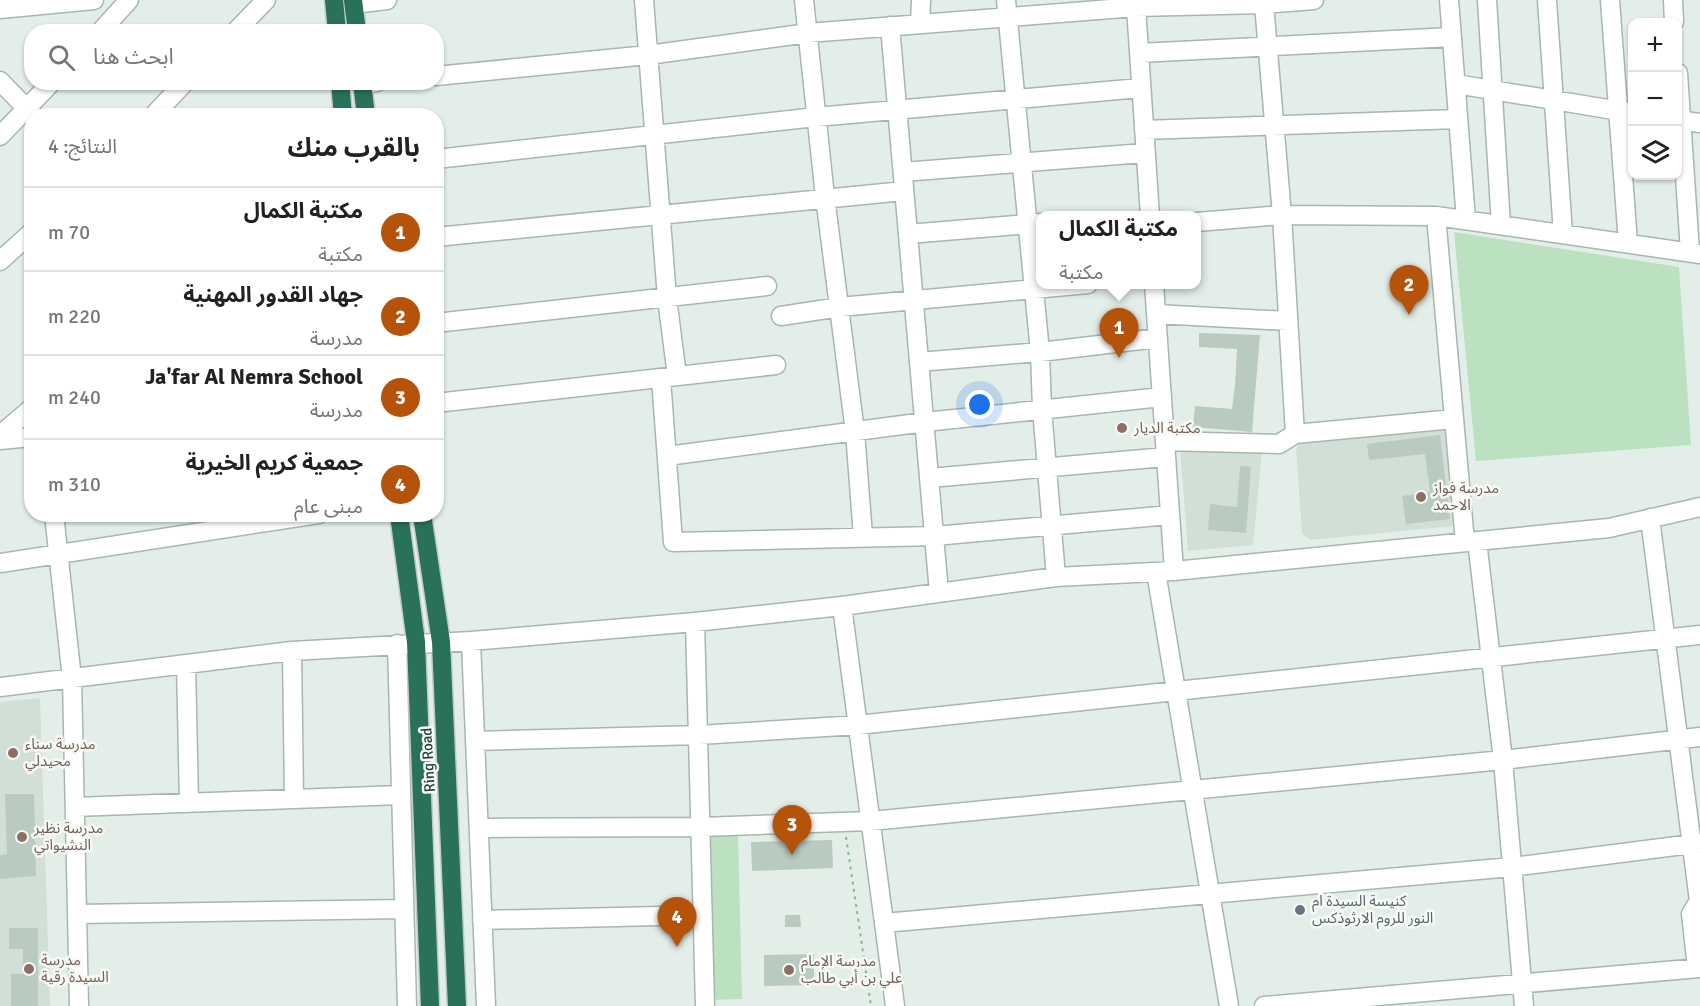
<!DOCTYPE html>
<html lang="ar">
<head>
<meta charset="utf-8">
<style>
  body { margin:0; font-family:Signika,"Noto Sans Arabic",sans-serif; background:#f6f6f6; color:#222; direction:rtl }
  .controls { position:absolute; right:18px; top:18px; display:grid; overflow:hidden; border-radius:12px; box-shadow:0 2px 4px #0004 }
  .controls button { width:54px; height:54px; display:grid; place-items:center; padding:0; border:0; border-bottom:2px solid #e0e0e0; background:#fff; color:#222; font:30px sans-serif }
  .you { position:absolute; left:980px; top:405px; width:21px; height:21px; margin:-15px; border:4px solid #fff; border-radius:50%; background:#1a73e8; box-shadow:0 0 0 9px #1a73e833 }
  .badge { display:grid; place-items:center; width:39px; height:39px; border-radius:50%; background:#b45309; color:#fff; font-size:20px; font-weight:700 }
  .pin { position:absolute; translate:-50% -50px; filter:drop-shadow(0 2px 3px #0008) }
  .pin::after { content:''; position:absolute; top:32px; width:21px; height:18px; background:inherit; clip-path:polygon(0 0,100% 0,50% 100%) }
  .popup { position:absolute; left:1036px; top:211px; width:165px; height:78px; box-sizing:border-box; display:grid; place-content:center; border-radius:12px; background:#fff; filter:drop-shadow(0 2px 4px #0005); font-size:20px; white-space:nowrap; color:#767676 }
  .popup b { font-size:22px; color:#222 }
  .popup::after { content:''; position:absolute; left:50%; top:100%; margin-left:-12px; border:12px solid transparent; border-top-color:#fff }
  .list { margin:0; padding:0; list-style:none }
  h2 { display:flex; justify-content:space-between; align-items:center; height:78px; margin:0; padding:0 24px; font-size:26px }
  h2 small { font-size:20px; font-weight:400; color:#767676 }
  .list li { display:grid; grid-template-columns:39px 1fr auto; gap:18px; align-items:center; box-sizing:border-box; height:84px; padding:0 24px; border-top:2px solid #e0e0e0 }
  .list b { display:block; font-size:22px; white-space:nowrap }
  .list p { margin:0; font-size:20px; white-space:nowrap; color:#767676 }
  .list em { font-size:20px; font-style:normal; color:#767676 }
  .icon { flex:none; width:33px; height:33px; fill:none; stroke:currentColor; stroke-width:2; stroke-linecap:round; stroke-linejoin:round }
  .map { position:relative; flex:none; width:1700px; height:1006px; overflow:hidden; direction:ltr }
  .search { position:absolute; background:#fff; box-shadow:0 2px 4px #0004; left:24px; top:24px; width:420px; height:66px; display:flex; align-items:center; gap:15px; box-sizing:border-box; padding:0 21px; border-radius:24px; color:#767676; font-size:22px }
  .panel { position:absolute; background:#fff; box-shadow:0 2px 4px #0004; left:24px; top:108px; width:420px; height:414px; border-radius:24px; direction:rtl }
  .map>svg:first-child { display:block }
  .built { fill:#d2dfd7 }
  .green { fill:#bbe1c0 }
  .building { fill:#b9cac1 }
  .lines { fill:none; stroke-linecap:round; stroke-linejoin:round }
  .minor-casing { stroke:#a6b7af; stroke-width:21 }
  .highway-casing { stroke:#c1cac6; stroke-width:21 }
  .path { stroke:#82b59e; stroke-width:2; stroke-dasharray:3 4.5; stroke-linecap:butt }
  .minor { stroke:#fff; stroke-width:18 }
  .highway { stroke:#2a7159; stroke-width:18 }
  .education-dot { fill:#8d6e63; stroke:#f5faf7; stroke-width:2 }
  .worship-dot { fill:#6b7280; stroke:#f5faf7; stroke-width:2 }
  .labels { text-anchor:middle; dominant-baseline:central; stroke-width:5; stroke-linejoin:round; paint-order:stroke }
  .education-label { font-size:15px; fill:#785e54; stroke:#f5faf7; text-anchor:start }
  .street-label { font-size:15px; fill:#214235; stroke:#f5faf7 }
  .worship-label { font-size:15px; fill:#5b616d; stroke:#f5faf7; text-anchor:start }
</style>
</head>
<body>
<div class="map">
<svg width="1700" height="1006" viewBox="0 0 1700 1006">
  <rect width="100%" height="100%" fill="#e4eee8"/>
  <path class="built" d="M1442,430L1447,434L1454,526L1310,540L1302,533L1296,449L1299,441Z
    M1180,448L1262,452L1253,545L1188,551Z
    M40,698L50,1006H0V702Z"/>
  <path class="green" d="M1454,232L1679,267L1691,445L1476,461Z
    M738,833L742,999L710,1000L704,834Z"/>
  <path class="building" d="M1199,333L1260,335L1252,432L1193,427L1195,406L1232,409L1235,385L1237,349L1199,347Z
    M1440,435L1450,519L1406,524L1402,496L1430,492L1425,454L1369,460L1367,444Z
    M1240,466L1251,467L1246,533L1208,530L1210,504L1237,507Z
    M5,794H34L36,876L0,879V855L7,854Z
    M832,840L833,868L752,871L751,842Z
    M785,915H800L801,927H785Z
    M9,928H38V1006H11V974H23V949H9Z
    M814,954V985L764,986V955Z"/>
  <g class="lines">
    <defs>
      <path id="minor" d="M644,0L667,298L677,376
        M804,0L825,197L855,432L863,536
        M1006,0L1040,352L1042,409L1056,577
        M1449,0L1466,220
        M1487,0L1501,225
        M1547,0L1563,234
        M1610,0L1628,243
        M1673,0L1674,22
        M354,4L387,0
        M1264,4L1282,215L1295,434L1454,419
        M1136,7L1150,216
        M0,9L94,0
        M920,24L921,0
        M890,26L939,593
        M100,32L129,0
        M235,32L266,0
        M1139,53L1452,37
        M1678,73L1690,252
        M436,76L648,55L808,33L1136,7L1264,4L1314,0
        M0,81L34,116
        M362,84L377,82
        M1456,84L1632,113
        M153,116L185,82
        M1678,120L1700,123
        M1144,130L1458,119
        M0,136L52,82
        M436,159L816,117L1140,88
        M903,172L1144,153
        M1436,216L1465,542
        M1197,222L1282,215L1436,216L1700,254
        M908,234L1041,223
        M436,237L904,191
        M0,261L32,232
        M1154,284L1174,571
        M1156,314L1288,321
        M781,316L840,307L1088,284
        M436,323L767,286
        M919,362L1040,352L1158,338
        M661,378L673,542L935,536L1170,515
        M436,403L776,365
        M0,435L32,408
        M0,440L32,437
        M1165,441L1279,444L1295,434
        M667,456L925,422L1162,397
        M930,478L1165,457
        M54,514L72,679L79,1006
        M1650,518L1699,901L1691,914L1697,968
        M1477,541L1503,760L1524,1006
        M0,563L319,514
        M1156,572L1229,1006
        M842,606L895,1006
        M695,622L705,1006
        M471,641L486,1006
        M397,644L407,1006
        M292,651L294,799
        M186,664L189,803
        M0,687L292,651L471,641L695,622L842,606L1056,577L1174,571L1609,528L1700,507
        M475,741L699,735L858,725L1700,635
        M75,807L401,795
        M479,828L701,827L871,821L1503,760L1700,737
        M77,914L404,909
        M482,920L703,915
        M884,923L1512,867L1700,843
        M1264,1006L1700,968"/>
      <path id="highway" d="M334,0L337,32
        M353,0L357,32
        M340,82L343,116
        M362,82L366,116
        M399,514L416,642L430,1006
        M422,514L441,642L457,1006"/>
    </defs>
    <use href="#minor" class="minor-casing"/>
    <use href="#highway" class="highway-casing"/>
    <path class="path" d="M846,837L871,1006"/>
    <use href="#minor" class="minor"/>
    <use href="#highway" class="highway"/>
  </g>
  <g class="education-dot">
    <circle cx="1122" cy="428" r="6"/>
    <circle cx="1421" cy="497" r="6"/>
    <circle cx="13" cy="753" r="6"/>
    <circle cx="22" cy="837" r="6"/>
    <circle cx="29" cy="969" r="6"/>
    <circle cx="789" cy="970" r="6"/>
  </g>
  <circle class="worship-dot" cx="1300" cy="910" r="6"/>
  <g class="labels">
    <g class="education-label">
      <text x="1134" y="428">مكتبة الديار</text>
      <text x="1433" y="488">مدرسة فواز<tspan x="1433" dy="17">الاحمد</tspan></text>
      <text x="25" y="744">مدرسة سناء<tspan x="25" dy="17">محيدلي</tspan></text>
      <text x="34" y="828">مدرسة نظير<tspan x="34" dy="17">النشيواتي</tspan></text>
      <text x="41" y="960">مدرسة<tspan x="41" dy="17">السيدة رقية</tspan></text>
      <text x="801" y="961">مدرسة الإمام<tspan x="801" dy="17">علي بن أبي طالب</tspan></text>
    </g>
    <g class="street-label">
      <text transform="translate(428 760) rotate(-93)">Ring Road</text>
    </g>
    <g class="worship-label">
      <text x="1312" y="901">كنيسة السيدة ام<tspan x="1312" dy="17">النور للروم الارثوذكس</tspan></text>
    </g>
  </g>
</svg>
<div class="controls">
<button>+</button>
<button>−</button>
<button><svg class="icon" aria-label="layers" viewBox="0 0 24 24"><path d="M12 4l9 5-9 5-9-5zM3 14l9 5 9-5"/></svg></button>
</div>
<div class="you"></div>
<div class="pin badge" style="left:1119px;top:358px">1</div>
<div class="popup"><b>مكتبة الكمال</b>مكتبة</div>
<div class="pin badge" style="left:1409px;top:315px">2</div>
<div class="pin badge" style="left:792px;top:855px">3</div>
<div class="pin badge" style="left:677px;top:947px">4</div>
<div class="search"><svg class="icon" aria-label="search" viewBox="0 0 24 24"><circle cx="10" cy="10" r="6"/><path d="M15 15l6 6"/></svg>ابحث هنا</div>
<section class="panel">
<h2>بالقرب منك<small>النتائج: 4</small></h2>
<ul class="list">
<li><span class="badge">1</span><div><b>مكتبة الكمال</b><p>مكتبة</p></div><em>70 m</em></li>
<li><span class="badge">2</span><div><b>جهاد القدور المهنية</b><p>مدرسة</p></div><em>220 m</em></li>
<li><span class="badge">3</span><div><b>Ja'far Al Nemra School</b><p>مدرسة</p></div><em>240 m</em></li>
<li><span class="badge">4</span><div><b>جمعية كريم الخيرية</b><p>مبنى عام</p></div><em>310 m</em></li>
</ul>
</section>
</div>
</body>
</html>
